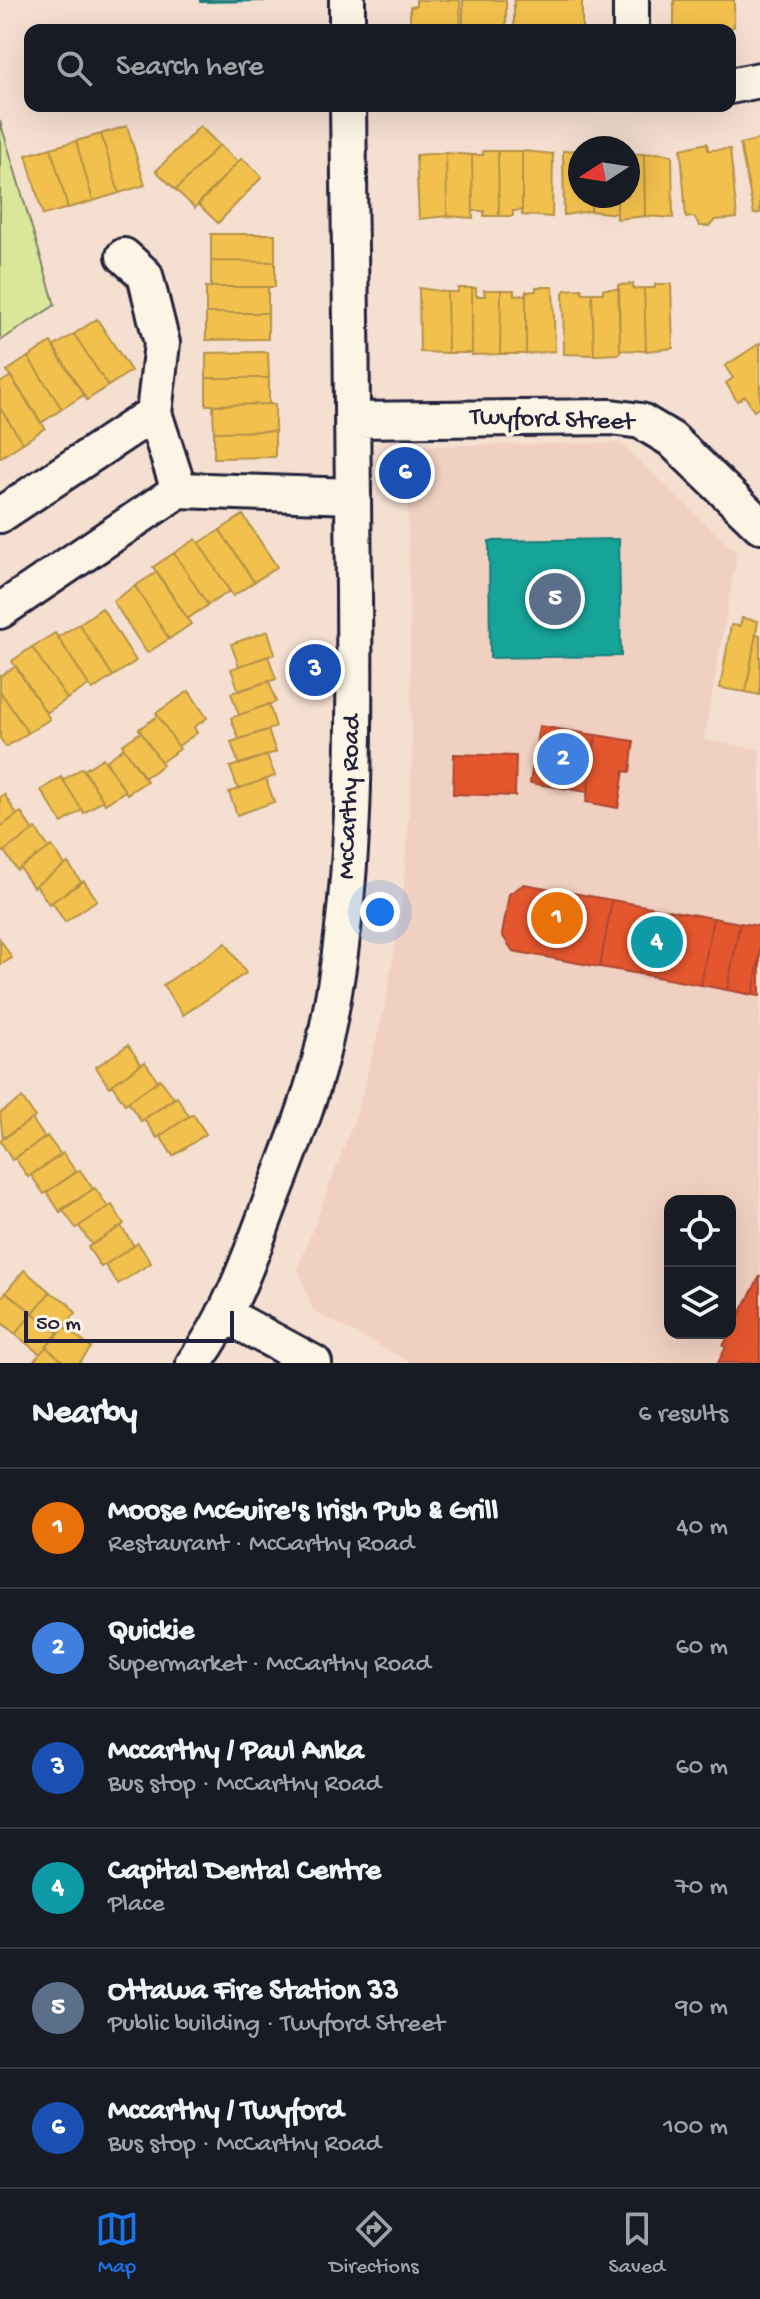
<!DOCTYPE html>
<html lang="en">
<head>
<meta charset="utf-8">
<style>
  body { margin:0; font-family:"Gochi Hand",sans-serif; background:#20242c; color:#f1f3f6 }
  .controls { position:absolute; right:24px; bottom:24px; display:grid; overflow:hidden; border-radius:16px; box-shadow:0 8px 32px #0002 }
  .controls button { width:72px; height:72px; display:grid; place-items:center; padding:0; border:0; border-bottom:2px solid #363941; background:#171b24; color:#f1f3f6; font:40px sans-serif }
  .compass { position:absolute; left:568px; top:136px; width:72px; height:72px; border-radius:50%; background:#171b24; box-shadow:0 8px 32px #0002; rotate:258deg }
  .scale { position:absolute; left:24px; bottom:20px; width:210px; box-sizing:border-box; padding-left:8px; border:4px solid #22223b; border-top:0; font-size:22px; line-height:28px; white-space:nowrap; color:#22223b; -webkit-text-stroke:6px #fcf5e5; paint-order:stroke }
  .you { position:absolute; left:380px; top:912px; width:28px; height:28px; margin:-20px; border:6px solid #fff; border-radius:50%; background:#1a73e8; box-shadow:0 0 0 12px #1a73e833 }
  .badge { display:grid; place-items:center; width:52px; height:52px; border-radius:50%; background:#1a73e8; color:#fff; font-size:26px; font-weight:700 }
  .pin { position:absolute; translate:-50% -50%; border:4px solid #fff; box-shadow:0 2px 8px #0006 }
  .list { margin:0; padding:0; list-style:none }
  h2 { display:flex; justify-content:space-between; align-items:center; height:104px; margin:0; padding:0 32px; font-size:34px }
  h2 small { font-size:26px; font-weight:400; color:#9ea1a6 }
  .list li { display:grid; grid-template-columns:52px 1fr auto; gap:24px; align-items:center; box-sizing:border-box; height:120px; padding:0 32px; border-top:2px solid #363941 }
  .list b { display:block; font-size:30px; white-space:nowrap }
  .list p { margin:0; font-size:26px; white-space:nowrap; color:#9ea1a6 }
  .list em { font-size:26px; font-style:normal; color:#9ea1a6 }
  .icon { flex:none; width:44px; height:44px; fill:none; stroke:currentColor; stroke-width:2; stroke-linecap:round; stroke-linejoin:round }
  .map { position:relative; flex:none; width:760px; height:1363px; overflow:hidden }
  .search { position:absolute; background:#171b24; box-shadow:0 8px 32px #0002; left:24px; right:24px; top:24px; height:88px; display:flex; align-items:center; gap:20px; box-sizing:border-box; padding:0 28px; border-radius:16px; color:#9ea1a6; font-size:30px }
  .sheet { height:824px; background:#171b24 }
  nav { display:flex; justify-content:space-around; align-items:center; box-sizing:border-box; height:112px; border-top:2px solid #363941; background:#171b24; font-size:22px; color:#9ea1a6 }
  nav a { display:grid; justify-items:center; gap:4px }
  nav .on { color:#1a73e8 }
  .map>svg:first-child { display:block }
  .built { fill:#f0d0c1; fill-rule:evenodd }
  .green { fill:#dae699; stroke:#7e846a; stroke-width:2 }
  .homes { fill:#f2c14e; stroke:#b49148; stroke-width:2 }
  .shops { fill:#e4572e; stroke:#aa4732; stroke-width:2 }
  .public { fill:#17a398; stroke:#1a7c7c; stroke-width:2 }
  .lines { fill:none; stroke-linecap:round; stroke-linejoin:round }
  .minor-casing { stroke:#22223b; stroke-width:40 }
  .minor { stroke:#fcf5e5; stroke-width:34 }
  .labels { text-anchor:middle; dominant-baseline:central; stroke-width:8; stroke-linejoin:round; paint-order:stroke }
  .street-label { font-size:26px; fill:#22223b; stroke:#fcf5e5 }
</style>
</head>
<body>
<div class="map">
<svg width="760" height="1363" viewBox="0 0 760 1363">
  <rect width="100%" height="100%" fill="#f5dfd0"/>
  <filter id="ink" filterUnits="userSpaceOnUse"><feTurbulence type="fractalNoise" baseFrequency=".0125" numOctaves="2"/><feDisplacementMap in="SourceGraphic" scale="16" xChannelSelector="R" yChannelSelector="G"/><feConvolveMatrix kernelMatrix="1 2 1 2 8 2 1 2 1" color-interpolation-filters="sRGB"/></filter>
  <g filter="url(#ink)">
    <path class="built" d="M620,443L737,553L704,740L760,750V1363H412L313,1311L298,1268L357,1113L385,1007L403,898L412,763L407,446ZM670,1201H730V1333H670Z"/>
    <path class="green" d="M0,121L55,305L0,341Z"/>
    <path class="homes" d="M416,0H460L461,30H410V7L416,6Z
      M463,0H506V30H463Z
      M514,0H582V30H514Z
      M674,0H734V27L674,30Z
      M127,126L145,185L119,193L101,134Z
      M200,126L219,145L176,190L156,171Z
      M101,134L119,193L93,201L76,141Z
      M760,139V213L754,214L740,144Z
      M76,141L93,201L68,208L51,148Z
      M707,143L708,150L730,149L737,218L715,220L709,226H700L694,217L686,218L681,149Z
      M219,145L238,162L195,208L176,190Z
      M51,148L68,208L43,215L26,155Z
      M580,150V196H591V211L564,215L563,151Z
      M483,151H498L499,216H484V211H473L472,155H483Z
      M498,151H522V210L513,211V216H499Z
      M522,151L553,154L552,217L522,215Z
      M446,153L447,216L419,219L416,155Z
      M446,153L472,155L473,218L447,216Z
      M658,153L672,155L673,218L645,216L644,154Z
      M628,154H644L645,216L617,219V196H628Z
      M242,158L262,177L218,223L198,204Z
      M591,196H617V214L591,211Z
      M211,234H275V262L211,261Z
      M211,261L275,262V287H211Z
      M633,284V289L644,288L646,351L620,350L618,285Z
      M655,284H671L673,348L646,351L644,288H655Z
      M206,287H268V313H206Z
      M536,287H553L555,351L526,354V292L536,291Z
      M419,288L447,292L448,353L420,352Z
      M458,288H472V353H448L447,292H458Z
      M472,288H476V296H485L484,290H501L500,354L472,355Z
      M582,289V293H592L594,355L564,354L563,293L565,290Z
      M603,289H619L620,354L594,355L592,293H603Z
      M501,290H514V296L524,295L526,292V354H500Z
      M206,313H268V339L206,340Z
      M97,319L131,371L108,386L74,334Z
      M74,334L108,386L87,400L53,347Z
      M51,342L84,395L62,409L28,357Z
      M760,343V407L754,411L745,396L737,401L726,383L733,378L725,366Z
      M268,352L269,378H206V353Z
      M28,357L62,409L41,423L7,371Z
      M11,376L45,428L23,443L0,408V383Z
      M206,378H269V404L206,405Z
      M275,404V431L214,432L213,405Z
      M0,408L23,443L1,457L0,456Z
      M275,431V457L214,458V432Z
      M243,515L277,567L254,582L220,530Z
      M220,530L254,582L233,596L199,543Z
      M196,539L230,591L208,605L174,553Z
      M174,553L208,605L187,619L153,567Z
      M157,572L191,624L169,639L135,586Z
      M135,586L169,639L147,653L113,601Z
      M102,608L136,661L113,676L79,624Z
      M742,618L758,621L746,692L720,688L731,625L740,626Z
      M79,624L113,676L92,690L58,637Z
      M268,631L275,654L239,666L231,644Z
      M55,633L89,685L67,699L32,647Z
      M756,634L760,635V695L746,692Z
      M32,647L67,699L46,713L12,661Z
      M268,656L276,679L239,691L231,669Z
      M16,666L50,719L28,733L0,691V676Z
      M269,681L276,702L239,715L231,693Z
      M0,691L28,733L6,747L0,738Z
      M189,691L207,718L194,727L197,733L178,746L156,713Z
      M269,704L276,727L239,739L231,718Z
      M158,716L180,749L161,762L139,729Z
      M268,730L276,752L239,765L231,742Z
      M141,732L163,765L144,778L122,745Z
      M124,748L147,781L127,794L106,761Z
      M267,755L275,776L238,789L230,767Z
      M103,758L125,791L105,804L84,770Z
      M82,768L103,800L84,813L63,780Z
      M61,777L82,810L62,823L41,790Z
      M266,779L274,802L237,815L229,792Z
      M4,794L17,815L0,827V797Z
      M21,812L33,831L1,853L0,827Z
      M36,829L49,848L17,870L4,851Z
      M52,846L65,865L33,887L20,868Z
      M68,863L81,882L49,904L36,885Z
      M84,881L97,900L65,922L52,902Z
      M0,939L12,958L0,965Z
      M226,943L246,973L183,1015L163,985Z
      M128,1045L141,1064L109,1087L96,1067Z
      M145,1062L158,1081L125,1104L112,1085Z
      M160,1079L174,1098L141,1121L128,1102Z
      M177,1097L189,1116L157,1138L144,1119Z
      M22,1098L35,1117L3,1139L0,1113Z
      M193,1114L206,1134L173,1156L160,1136Z
      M32,1119L45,1138L12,1160L0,1140Z
      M47,1136L61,1155L28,1177L15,1158Z
      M63,1153L76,1172L44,1194L31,1175Z
      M80,1170L93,1189L60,1212L47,1192Z
      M95,1188L108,1207L76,1228L62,1209Z
      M112,1205L124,1224L92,1245L79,1226Z
      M121,1226L134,1246L101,1267L88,1247Z
      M138,1243L151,1263L118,1284L105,1265Z
      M24,1270L50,1292L33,1313L6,1292Z
      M6,1292L33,1313L15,1334L0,1321V1299Z
      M50,1292L67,1302L76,1313L58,1333L33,1313Z
      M33,1313L58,1333L40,1354L15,1334Z
      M65,1327L91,1348L79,1363H65L46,1347Z
      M46,1347L65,1363H32Z"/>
    <path class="shops" d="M539,726L596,735L588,792L530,783Z
      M596,735L634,741L630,772L624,771L618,808L586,802Z
      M454,754L516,756L515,796L453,794Z
      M524,884L612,900L600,967L513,951L502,935L509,894Z
      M612,900L713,918L701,985L600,967Z
      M713,918L740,923L727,990L701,985Z
      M740,923L760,926V954L753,995L727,990Z
      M760,954V996L753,995Z
      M760,1276V1363H718L726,1347L723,1346Z"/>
    <path class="public" d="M200,0H265V1L200,2Z
      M619,539L621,656L490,658L489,541Z"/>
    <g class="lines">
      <defs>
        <path id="minor" d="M347,0V30
          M631,0V30
          M730,86L760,80
          M124,256L145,275L162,343L154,413L179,490
          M353,420L611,417L641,421L671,439L760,525
          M0,515L154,413
          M0,611L179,490L353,496
          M224,1314L314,1363
          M194,1363C229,1317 249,1260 269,1206C290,1151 314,1093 326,1035C357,888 355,739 354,591C353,429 350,268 348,106"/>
      </defs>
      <use href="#minor" class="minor-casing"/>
      <use href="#minor" class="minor"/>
    </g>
  </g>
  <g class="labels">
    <g class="street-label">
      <text transform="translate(552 421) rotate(2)">Twyford Street</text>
      <text transform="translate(351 797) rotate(-88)">McCarthy Road</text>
    </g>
  </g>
</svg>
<div class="controls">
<button><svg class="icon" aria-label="locate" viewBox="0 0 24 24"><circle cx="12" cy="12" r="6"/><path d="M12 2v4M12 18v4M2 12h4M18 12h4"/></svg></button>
<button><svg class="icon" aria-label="layers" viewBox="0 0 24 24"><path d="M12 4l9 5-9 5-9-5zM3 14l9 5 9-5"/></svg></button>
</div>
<svg class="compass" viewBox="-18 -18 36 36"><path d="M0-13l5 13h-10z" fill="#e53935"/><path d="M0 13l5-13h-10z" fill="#9ea1a6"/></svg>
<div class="scale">50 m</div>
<div class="you"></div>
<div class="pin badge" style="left:557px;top:918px;background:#e8710a">1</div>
<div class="pin badge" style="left:563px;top:759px;background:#3f7fe0">2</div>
<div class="pin badge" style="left:315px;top:670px;background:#1a4fb4">3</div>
<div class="pin badge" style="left:657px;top:942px;background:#0f9aa8">4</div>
<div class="pin badge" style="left:555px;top:599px;background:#5c6f8a">5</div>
<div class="pin badge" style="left:405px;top:473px;background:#1a4fb4">6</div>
<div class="search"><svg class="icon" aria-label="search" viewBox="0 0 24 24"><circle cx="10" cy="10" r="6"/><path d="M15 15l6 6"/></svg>Search here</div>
</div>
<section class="sheet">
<h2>Nearby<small>6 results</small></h2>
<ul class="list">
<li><span class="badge" style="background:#e8710a">1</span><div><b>Moose McGuire's Irish Pub &amp; Grill</b><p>Restaurant · McCarthy Road</p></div><em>40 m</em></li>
<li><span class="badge" style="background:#3f7fe0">2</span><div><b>Quickie</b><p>Supermarket · McCarthy Road</p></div><em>60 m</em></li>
<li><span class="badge" style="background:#1a4fb4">3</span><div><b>Mccarthy / Paul Anka</b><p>Bus stop · McCarthy Road</p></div><em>60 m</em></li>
<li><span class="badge" style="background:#0f9aa8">4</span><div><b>Capital Dental Centre</b><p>Place</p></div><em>70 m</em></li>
<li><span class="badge" style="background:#5c6f8a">5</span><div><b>Ottawa Fire Station 33</b><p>Public building · Twyford Street</p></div><em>90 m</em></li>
<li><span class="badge" style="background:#1a4fb4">6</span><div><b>Mccarthy / Twyford</b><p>Bus stop · McCarthy Road</p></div><em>100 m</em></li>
</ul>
</section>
<nav>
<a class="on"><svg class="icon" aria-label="map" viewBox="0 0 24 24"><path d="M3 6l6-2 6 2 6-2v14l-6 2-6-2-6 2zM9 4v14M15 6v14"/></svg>Map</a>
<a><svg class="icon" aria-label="directions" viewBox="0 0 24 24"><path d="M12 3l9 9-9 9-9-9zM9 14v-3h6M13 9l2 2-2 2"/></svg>Directions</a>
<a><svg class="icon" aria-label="saved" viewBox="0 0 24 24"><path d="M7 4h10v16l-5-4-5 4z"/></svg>Saved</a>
</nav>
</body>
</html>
